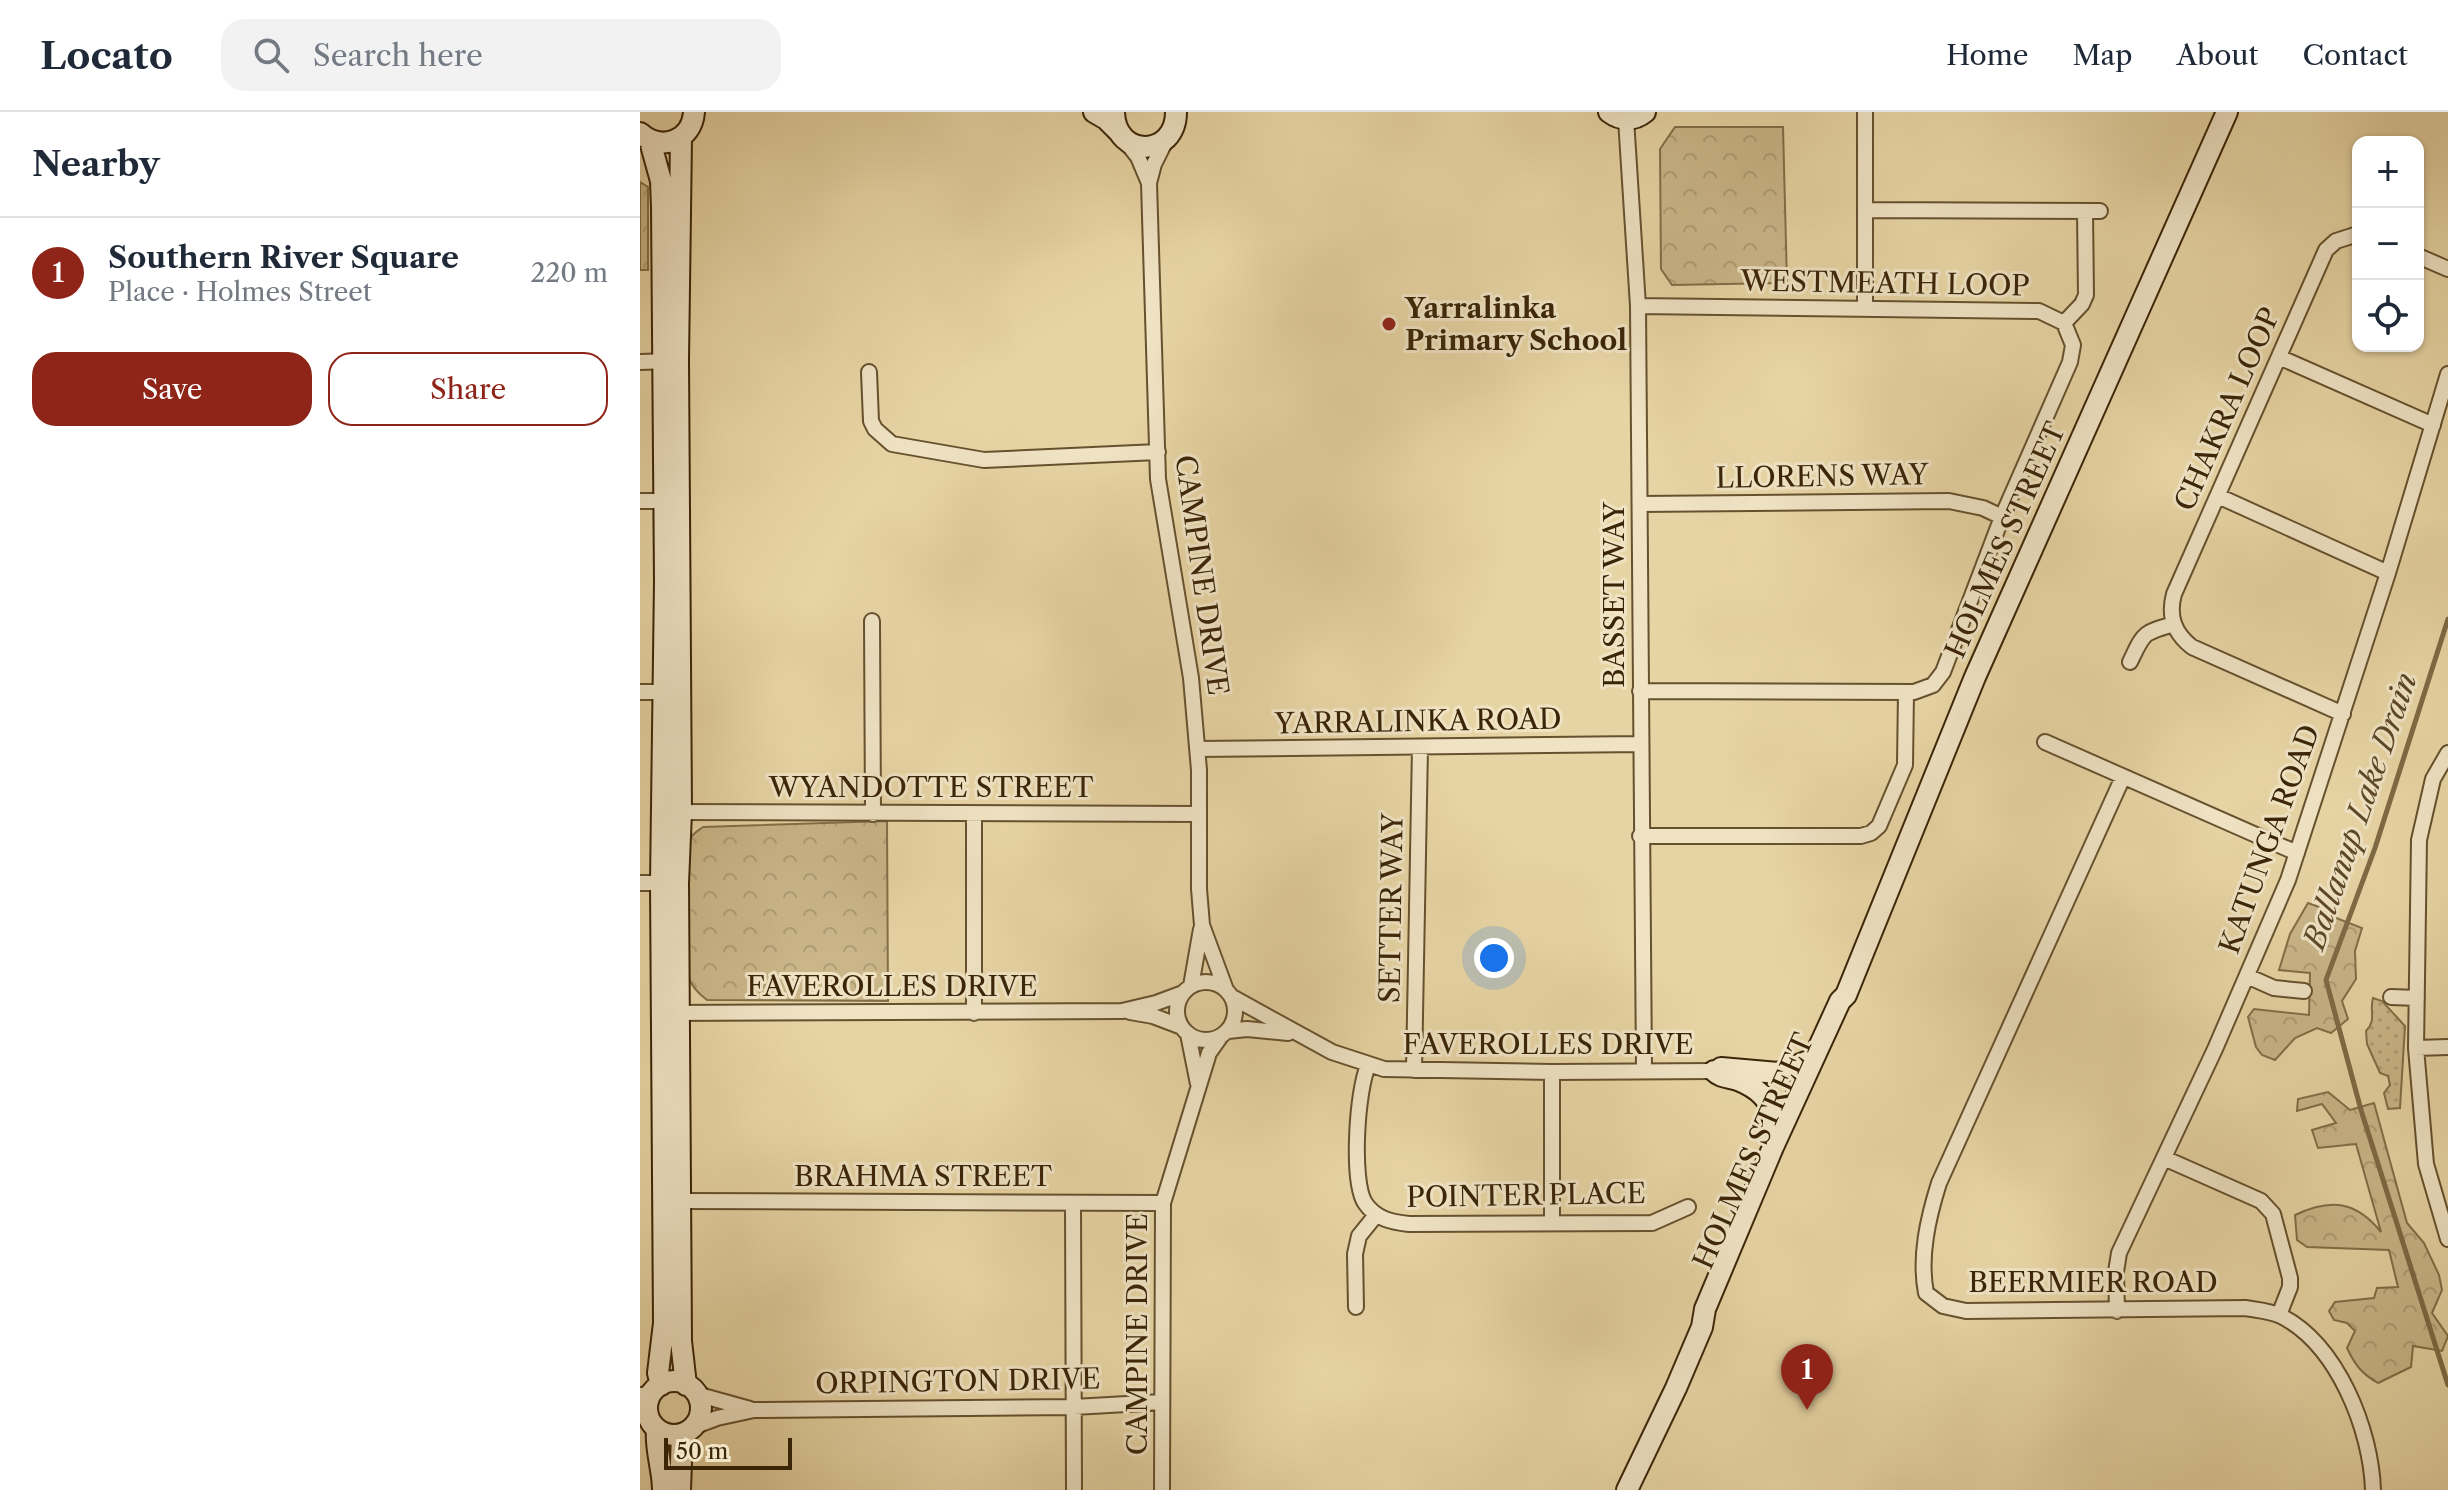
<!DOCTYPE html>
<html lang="en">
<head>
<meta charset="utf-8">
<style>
  body { margin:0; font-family:"Libre Caslon Text",serif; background:#f2f2f3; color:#1f2937 }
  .controls { position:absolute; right:24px; top:24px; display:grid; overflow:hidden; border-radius:16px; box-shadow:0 2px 6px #0004 }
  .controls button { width:72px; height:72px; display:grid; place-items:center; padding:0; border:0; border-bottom:2px solid #e0e1e3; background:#fff; color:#1f2937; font:40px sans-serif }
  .scale { position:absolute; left:24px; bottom:20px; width:128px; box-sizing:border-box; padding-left:8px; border:4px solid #3b2507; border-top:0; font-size:22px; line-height:28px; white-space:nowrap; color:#3b2507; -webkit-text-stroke:6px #efe3c4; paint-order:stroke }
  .you { position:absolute; left:854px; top:846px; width:28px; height:28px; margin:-20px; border:6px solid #fff; border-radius:50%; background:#1a73e8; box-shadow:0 0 0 12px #1a73e833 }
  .badge { display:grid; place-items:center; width:52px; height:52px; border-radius:50%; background:#8f2418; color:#fff; font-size:26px; font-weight:700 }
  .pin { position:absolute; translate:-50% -66px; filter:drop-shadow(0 2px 4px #0008) }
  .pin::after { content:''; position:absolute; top:42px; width:28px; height:24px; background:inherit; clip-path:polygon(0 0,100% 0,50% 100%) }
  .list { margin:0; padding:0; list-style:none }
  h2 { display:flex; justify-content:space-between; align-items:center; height:104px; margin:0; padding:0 32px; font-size:34px }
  h2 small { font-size:26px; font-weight:400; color:#747a83 }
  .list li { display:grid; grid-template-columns:52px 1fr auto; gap:24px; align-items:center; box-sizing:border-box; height:112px; padding:0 32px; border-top:2px solid #e0e1e3 }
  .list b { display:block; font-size:30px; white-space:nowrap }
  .list p { margin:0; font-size:26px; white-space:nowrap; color:#747a83 }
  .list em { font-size:26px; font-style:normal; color:#747a83 }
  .actions { display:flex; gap:16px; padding:24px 32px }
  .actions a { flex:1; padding:18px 0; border:2px solid #8f2418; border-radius:24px; text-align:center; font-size:28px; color:#8f2418 }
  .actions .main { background:#8f2418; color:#fff }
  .icon { flex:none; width:44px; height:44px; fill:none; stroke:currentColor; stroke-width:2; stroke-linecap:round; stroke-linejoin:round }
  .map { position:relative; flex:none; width:1808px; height:1378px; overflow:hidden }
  header { display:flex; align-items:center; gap:48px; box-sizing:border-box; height:112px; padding:0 40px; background:#fff; border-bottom:2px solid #e0e1e3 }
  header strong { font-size:38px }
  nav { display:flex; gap:44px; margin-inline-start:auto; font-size:28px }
  .search { width:560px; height:72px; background:#f2f2f3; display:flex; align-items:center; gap:20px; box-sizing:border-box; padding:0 28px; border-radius:24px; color:#747a83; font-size:30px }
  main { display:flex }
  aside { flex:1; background:#fff }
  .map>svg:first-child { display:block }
  .grass { fill:url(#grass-dots); stroke:#826e48; stroke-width:2 }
  .forest { fill:url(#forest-crowns); stroke:#826e48; stroke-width:2 }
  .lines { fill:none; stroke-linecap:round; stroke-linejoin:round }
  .stream { stroke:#7f6a45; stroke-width:5 }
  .street-casing { stroke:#66512e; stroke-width:18 }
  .secondary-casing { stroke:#3b2507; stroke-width:24 }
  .street { stroke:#efe3c4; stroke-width:14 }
  .secondary { stroke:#efe3c4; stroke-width:20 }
  .poi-dot { fill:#8f2418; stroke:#efe3c4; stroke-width:3 }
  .labels { text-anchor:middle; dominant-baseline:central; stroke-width:6; stroke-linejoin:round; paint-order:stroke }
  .street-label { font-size:28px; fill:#3b2507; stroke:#efe3c4 }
  .poi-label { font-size:28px; font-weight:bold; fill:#3b2507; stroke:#efe3c4; text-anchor:start }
  .water-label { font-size:30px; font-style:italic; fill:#5d4826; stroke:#efe3c4 }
</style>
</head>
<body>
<header>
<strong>Locato</strong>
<div class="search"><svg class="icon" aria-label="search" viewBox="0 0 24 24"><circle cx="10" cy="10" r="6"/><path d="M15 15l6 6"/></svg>Search here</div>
<nav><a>Home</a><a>Map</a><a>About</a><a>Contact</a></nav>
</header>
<main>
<aside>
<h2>Nearby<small></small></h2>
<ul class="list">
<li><span class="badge">1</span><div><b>Southern River Square</b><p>Place · Holmes Street</p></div><em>220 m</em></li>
</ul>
<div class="actions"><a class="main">Save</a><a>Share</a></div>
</aside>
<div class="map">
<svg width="1808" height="1378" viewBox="0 0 1808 1378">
  <defs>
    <pattern id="grass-dots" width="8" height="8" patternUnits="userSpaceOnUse" patternTransform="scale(2)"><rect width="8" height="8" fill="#cab689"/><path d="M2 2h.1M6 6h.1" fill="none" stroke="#ae9c75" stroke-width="1.8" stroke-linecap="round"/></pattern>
    <pattern id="forest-crowns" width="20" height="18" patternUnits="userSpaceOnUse" patternTransform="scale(2)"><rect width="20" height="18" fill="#cab689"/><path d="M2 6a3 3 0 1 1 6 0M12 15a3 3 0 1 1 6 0" fill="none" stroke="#ae9c75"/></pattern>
  </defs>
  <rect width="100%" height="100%" fill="#e7d4a4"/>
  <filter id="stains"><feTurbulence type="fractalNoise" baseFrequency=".0025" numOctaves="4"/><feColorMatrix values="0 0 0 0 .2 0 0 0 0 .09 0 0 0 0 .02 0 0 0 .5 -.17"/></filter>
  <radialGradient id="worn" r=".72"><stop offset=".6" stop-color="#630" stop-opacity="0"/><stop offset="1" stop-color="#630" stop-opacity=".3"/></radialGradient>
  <path class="grass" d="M1733,886L1742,889L1765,914L1760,996L1748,997L1744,981L1750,973L1748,964L1740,961L1727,932L1726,919C1737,908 1729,900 1733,886Z"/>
  <path class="forest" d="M1035,15H1143L1147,171L1032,173L1021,157L1020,37Z
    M0,70L8,75V158H0Z
    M247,709L248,889L67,888C59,882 51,874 48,864C43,842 43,748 50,727C53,721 58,719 63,715Z
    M1668,791L1690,799L1691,804L1722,816L1715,839L1716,867L1702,889L1708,907L1691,921L1677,916L1655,926L1635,948L1622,943L1616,935L1608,905L1614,897L1669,903L1670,861L1639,858L1650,822Z
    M1688,980L1710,998L1734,991L1767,1111L1784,1131L1799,1163L1802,1178L1792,1201L1808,1224L1802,1239L1773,1234L1771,1255L1738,1271C1722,1262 1715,1253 1707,1236L1715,1219L1707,1211L1694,1208L1689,1199L1695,1190L1734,1186L1737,1176L1758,1175L1749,1138L1667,1135L1657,1128L1655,1103C1691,1086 1716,1089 1741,1120L1716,1032L1678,1036L1672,1018L1696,1011L1682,992L1657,999L1658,987Z"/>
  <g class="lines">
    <path class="stream" d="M1808,507L1735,736L1686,868L1721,998L1808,1273"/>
    <defs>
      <path id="street" d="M1225,0V197
        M986,7L998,194L1004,958
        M527,26L514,52L509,71L518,367L551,566L559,658V777L562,813L586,878
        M486,30L498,45L509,71
        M1225,98L1460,99
        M1778,144L1808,157
        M998,194L1399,199L1424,211L1433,233L1430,250L1362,405L1303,560L1293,573L1274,580L1000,579
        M1424,211L1442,192L1446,183L1445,99
        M1639,245L1793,313
        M0,250L30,249
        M229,260L231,309L235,317L252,332L344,348L518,340
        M1578,384L1748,461
        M0,389H32
        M1000,392L1309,389L1343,396L1362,405
        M232,509L233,702
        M1490,550C1504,521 1502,521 1534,512
        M0,580H32
        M1703,602L1552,535C1534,521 1528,504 1534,482L1686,138L1696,129L1718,122
        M1405,630L1657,741
        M557,637L1000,632
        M1808,641L1793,667L1779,728L1776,936L1786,1052L1808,1127
        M1483,665L1299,1071C1288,1106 1279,1145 1286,1181L1303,1194L1326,1199L1605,1196C1617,1198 1631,1199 1641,1204C1698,1233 1731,1318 1733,1378
        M35,700L559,702
        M1000,724H1221L1231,721L1239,714L1265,653L1266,580
        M0,771H28
        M1607,864L1634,876L1664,879
        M537 899a29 29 0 1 1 58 0a29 29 0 1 1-58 0Z
        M551,874L561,817
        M592,885L692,940L744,957L912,960L1074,959
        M1751,885L1777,886
        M490,900L513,904L542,915
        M31,901L482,899L516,891L543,881
        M334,901V702
        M588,919L607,917L648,921
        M548,922L558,972
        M1776,936L1808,935
        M728,954C717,978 711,1069 725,1091C736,1107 751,1110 769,1112L1012,1111L1048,1095
        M774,958L780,635
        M1524,1046L1621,1089L1633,1102L1650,1166V1175L1639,1203
        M42,1089L523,1091
        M433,1091L434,1378
        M912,1111V960
        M716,1195L715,1142L719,1124L736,1103
        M1477,1199L1476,1160L1479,1141L1575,937L1648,768L1748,461L1808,262
        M56,1282L110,1297
        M0,1283L11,1282
        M0,1304L8,1303
        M53,1315L77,1306L114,1298L434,1295L522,1290
        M522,1378L523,1091L569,941L581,924"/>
      <path id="secondary" d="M454,0L466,7L478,19
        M474,0C475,47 536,46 536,0
        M969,0C981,9 994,9 1005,0
        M0,21C21,40 52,29 54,0
        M41,26L38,248L41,700L38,771L41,1229L46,1273
        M10,29L21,69L22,95L25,469L21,771L24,1211L18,1261L21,1273
        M1081,956L1138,961L1171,948
        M1074,959C1081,966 1089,965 1098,968C1123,978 1139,996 1131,1022
        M7 1296a27 27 0 1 1 54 0a27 27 0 1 1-54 0Z
        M17,1318C15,1337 23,1358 23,1378
        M40,1378L42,1322
        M987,1378L1036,1276L1062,1215L1065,1197L1133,1035L1200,889L1206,883L1335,565L1587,0"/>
    </defs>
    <use href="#street" class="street-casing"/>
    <use href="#secondary" class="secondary-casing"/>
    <use href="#street" class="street"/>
    <use href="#secondary" class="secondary"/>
  </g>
  <circle class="poi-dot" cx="749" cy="212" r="8"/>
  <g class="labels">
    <g class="street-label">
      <text transform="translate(1245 171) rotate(1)">WESTMEATH LOOP</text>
      <text transform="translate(1587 297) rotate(-66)">CHAKRA LOOP</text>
      <text transform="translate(1182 364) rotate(-1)">LLORENS WAY</text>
      <text transform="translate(1365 428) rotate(-66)">HOLMES STREET</text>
      <text transform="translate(562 463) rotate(82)">CAMPINE DRIVE</text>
      <text transform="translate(974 483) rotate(-90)">BASSET WAY</text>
      <text transform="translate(778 609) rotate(-1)">YARRALINKA ROAD</text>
      <text x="291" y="675">WYANDOTTE STREET</text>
      <text transform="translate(1629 727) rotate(-70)">KATUNGA ROAD</text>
      <text transform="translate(751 796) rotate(-89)">SETTER WAY</text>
      <text x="252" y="874">FAVEROLLES DRIVE</text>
      <text x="908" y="932">FAVEROLLES DRIVE</text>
      <text transform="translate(1113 1039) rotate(-66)">HOLMES STREET</text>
      <text x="283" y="1064">BRAHMA STREET</text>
      <text transform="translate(886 1083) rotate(-1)">POINTER PLACE</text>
      <text x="1453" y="1170">BEERMIER ROAD</text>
      <text transform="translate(497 1222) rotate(-90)">CAMPINE DRIVE</text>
      <text transform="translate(318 1269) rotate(-1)">ORPINGTON DRIVE</text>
    </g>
    <g class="poi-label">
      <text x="765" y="196">Yarralinka<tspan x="765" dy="32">Primary School</tspan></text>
    </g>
    <g class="water-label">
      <text transform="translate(1720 699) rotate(-71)">Ballanup Lake Drain</text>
    </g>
  </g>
  <rect width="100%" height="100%" filter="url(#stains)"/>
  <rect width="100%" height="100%" fill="url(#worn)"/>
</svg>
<div class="controls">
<button>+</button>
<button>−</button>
<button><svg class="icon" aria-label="locate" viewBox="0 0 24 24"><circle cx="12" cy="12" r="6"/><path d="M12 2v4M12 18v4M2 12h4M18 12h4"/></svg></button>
</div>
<div class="scale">50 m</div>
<div class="you"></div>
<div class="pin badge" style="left:1167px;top:1298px">1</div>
</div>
</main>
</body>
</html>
